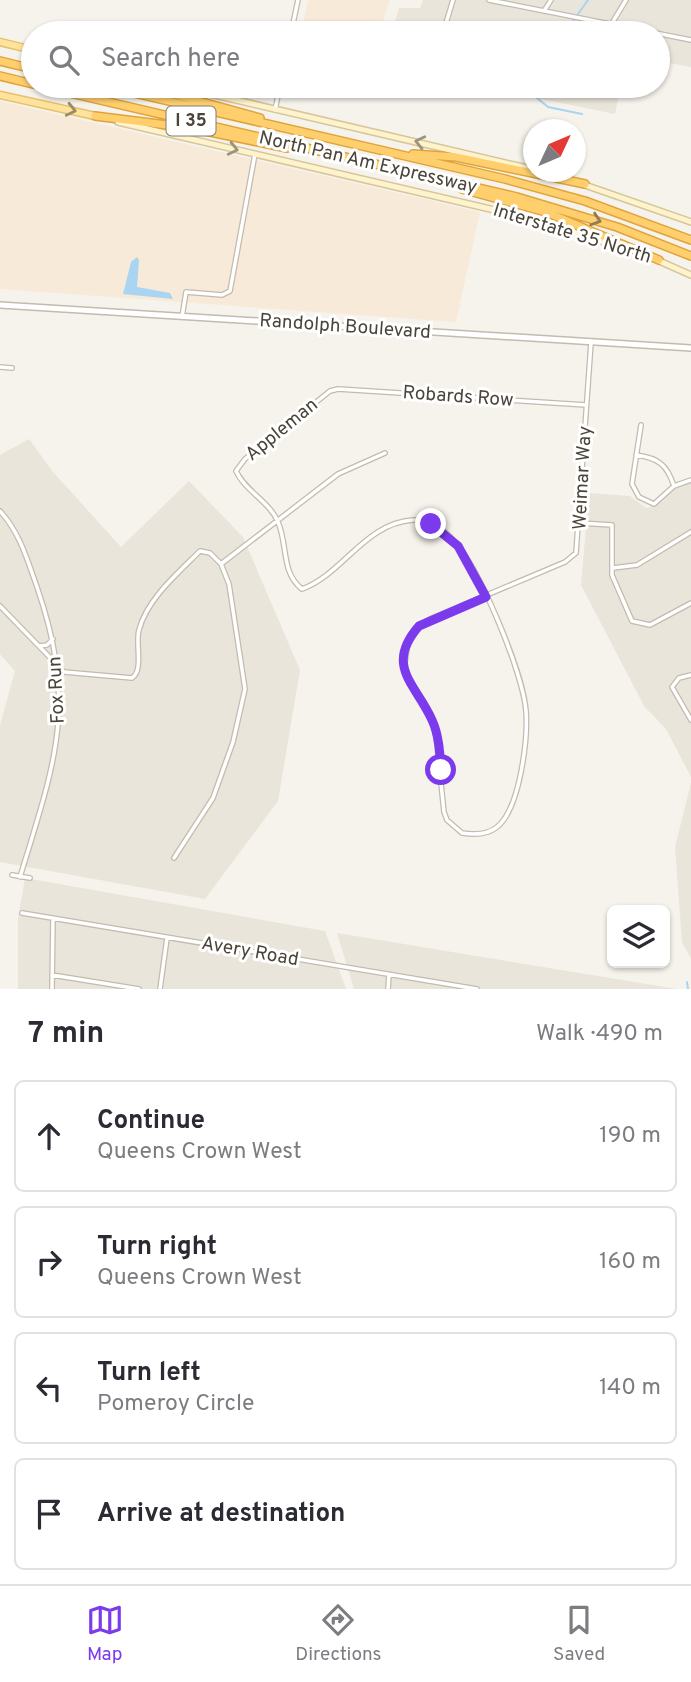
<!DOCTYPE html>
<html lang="en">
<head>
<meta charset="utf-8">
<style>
  body { margin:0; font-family:Overpass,sans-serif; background:#f7f7f7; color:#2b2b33 }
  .controls { position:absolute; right:21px; bottom:21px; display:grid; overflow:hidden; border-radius:10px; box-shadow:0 2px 5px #0004 }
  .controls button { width:63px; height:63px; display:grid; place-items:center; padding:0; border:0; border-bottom:2px solid #e1e1e2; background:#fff; color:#2b2b33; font:35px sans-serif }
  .compass { position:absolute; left:523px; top:119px; width:63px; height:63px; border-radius:50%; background:#fff; box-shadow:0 2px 5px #0004; rotate:46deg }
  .stop { position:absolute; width:21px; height:21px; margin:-16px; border:5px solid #7c3aed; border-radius:50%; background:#fff }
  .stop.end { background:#7c3aed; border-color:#fff; box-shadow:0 2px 7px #0008 }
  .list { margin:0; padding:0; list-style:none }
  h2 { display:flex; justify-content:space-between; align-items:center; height:91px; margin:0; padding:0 28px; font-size:30px }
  h2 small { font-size:23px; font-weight:400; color:#7c7c81 }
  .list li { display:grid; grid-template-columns:46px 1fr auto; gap:21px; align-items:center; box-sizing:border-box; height:112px; margin:0 14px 14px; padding:0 14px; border:2px solid #e1e1e2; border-radius:10px }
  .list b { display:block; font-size:26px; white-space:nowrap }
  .list p { margin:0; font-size:23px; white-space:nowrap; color:#7c7c81 }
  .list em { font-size:23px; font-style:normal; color:#7c7c81 }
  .icon { flex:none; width:38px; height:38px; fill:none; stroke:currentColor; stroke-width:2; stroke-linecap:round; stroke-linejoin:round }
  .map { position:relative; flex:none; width:691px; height:989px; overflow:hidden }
  .search { position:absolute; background:#fff; box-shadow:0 2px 5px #0004; left:21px; right:21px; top:21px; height:77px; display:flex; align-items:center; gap:18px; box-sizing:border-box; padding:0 24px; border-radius:38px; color:#7c7c81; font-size:26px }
  .sheet { height:595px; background:#fff }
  nav { display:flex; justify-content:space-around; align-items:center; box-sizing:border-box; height:98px; border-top:2px solid #e1e1e2; background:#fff; font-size:19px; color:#7c7c81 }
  nav a { display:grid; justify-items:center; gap:4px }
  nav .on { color:#7c3aed }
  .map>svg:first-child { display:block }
  .residential { fill:#eae5da }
  .commercial { fill:#f7ead8 }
  .water { fill:#a9d4f2 }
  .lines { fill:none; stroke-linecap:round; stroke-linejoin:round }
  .stream { stroke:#a9d4f2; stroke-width:2 }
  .minor-casing { stroke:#c2bbae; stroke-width:6 }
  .tertiary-casing { stroke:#c2bbae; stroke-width:8 }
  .secondary-casing { stroke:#d6c79b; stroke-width:8 }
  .primary-casing { stroke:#e6c16a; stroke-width:9 }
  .motorway-casing { stroke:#e0a43c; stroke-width:10 }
  .minor { stroke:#fff; stroke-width:3.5 }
  .tertiary { stroke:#fff; stroke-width:5 }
  .secondary { stroke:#fff3cd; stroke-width:5 }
  .primary { stroke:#ffe39c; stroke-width:6 }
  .motorway { stroke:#ffcf6e; stroke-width:7 }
  .oneway { stroke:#9c8c66 }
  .oneway2 { stroke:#9c937c }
  .oneway3 { stroke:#937c4e }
  .route { stroke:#7c3aed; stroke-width:9 }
  .labels { text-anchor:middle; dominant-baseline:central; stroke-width:6; stroke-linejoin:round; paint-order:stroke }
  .shield { fill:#fff; stroke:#817c74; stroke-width:2 }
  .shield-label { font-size:18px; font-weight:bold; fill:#4b4439 }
  .street-label { font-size:19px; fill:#4b4439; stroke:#fff }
</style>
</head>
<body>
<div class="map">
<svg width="691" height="989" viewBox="0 0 691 989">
  <rect width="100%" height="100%" fill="#f6f3ec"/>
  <path class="residential" d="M423,0H691V67L658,61V33H392L399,8H420Z
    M478,86H621L615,114Z
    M29,439L53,472L121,547L189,481L243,537L300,670L278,801L205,899L0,862V725L15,671L0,654V455Z
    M691,483V777L666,729L644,706L581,585L589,493L630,496L646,508L654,506L673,489Z
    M691,783V959L682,942L675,847Z
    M25,878L325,931L346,989H18V919Z
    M337,933L677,989H354Z"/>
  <path class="commercial" d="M308,0H390L379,33H301Z
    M0,101L480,212L456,322L0,289Z"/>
  <path class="water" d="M137,257L139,260L137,287L170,293L173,299L123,294L131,262Z"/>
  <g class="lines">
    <path class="stream" d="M578,14L588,0
      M565,33L574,20
      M534,86L532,94L548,107L582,114
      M687,982L688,989"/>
    <defs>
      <path id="minor" d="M489,0L691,40
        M544,11L551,0
        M291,33L298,0
        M443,33L453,0
        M606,33L626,0
        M275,110L280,86
        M182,317L186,292L222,295L230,291L255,154
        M0,367L12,368
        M586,405L338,389L330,391L245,459L236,471C245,491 270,502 278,522C288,545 281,573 302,589C343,574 365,523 413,520C428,519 445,530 454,541C480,569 523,673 526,711C528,739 520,809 497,827C487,835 474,835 462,833L447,820L444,812L435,726L404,670L408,641L419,626L430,619L565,562L576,553L591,343
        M641,425L632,484L639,497L654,504L674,486L691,480
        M636,455C659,458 667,465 674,486
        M0,511C20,533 27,559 37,587C78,706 55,762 20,877
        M580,523L612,525V575L632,621L650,625L691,603
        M221,564L338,474L385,453
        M613,568L637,565L691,532
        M0,606L64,672L132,678C144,670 135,644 139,630C147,599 178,573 200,551L210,553L221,564L229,584L245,689L233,742L213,798L174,858
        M39,646L47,645L53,639
        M691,675L679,678L672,687L691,720
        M12,875L30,878
        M22,913L477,989
        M52,975L139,989
        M52,989L53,919
        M160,989L167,938
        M388,989L389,975"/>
      <path id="tertiary" d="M0,305L691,348"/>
      <path id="secondary" d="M176,86L527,168
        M118,122L516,215L618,246
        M582,184L691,222
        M657,260L691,275"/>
      <path id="primary" d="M0,42L33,50
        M0,95L95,116"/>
      <path id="motorway" d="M0,61L33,69
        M0,76L33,84
        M40,86L517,197L617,227L691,256
        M104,86L505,179L585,201L691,240
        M144,86L260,118
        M95,116L191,128L287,148
        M413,154L456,157L585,184
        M462,189L546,212L659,260"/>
    </defs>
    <use href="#minor" class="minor-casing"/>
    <use href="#tertiary" class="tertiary-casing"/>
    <use href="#secondary" class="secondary-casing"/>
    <use href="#primary" class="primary-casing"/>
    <use href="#motorway" class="motorway-casing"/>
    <use href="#minor" class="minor"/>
    <use href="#tertiary" class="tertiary"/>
    <use href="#secondary" class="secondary"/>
    <use href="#primary" class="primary"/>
    <use href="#motorway" class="motorway"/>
  </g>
  <defs><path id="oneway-chevron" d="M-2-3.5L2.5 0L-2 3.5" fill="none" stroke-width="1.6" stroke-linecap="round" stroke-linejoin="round" transform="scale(1.75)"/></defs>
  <use class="oneway" href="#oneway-chevron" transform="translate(71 110) rotate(13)"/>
  <g class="oneway2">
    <use href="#oneway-chevron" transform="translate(420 142) rotate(-167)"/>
    <use href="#oneway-chevron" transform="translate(233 149) rotate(13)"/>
  </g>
  <use class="oneway3" href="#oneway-chevron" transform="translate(596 220) rotate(18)"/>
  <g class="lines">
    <path class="route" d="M431,524L458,546L486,597L419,626C384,666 416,684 432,720C439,735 440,754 441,770"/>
  </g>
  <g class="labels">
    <rect class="shield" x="166.5" y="106.5" width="49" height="29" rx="5"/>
    <g class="shield-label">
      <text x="191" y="121">I 35</text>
    </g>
    <g class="street-label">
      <text transform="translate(368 163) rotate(13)">North Pan Am Expressway</text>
      <text transform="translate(572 234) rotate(17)">Interstate 35 North</text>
      <text transform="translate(345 327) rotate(4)">Randolph Boulevard</text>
      <text transform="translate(458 397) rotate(4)">Robards Row</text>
      <text transform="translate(282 430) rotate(-39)">Appleman</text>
      <text transform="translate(583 478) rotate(-87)">Weimar Way</text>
      <text transform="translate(57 690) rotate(-93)">Fox Run</text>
      <text transform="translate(250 952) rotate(10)">Avery Road</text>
    </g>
  </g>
</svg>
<div class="controls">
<button><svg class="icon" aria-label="layers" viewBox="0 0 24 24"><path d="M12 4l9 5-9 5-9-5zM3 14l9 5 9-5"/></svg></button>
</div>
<svg class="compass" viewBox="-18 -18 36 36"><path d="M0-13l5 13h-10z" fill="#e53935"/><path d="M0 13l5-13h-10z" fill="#7c7c81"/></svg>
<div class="stop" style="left:441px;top:770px"></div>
<div class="stop end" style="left:431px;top:524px"></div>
<div class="search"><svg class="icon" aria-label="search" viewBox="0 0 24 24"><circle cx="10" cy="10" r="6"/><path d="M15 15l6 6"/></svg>Search here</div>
</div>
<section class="sheet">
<h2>7 min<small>Walk · 490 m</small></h2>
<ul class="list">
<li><svg class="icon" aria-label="ahead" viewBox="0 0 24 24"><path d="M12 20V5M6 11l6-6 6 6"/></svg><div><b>Continue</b><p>Queens Crown West</p></div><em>190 m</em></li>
<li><svg class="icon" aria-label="right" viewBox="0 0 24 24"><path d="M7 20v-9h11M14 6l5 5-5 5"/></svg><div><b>Turn right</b><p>Queens Crown West</p></div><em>160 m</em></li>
<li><svg class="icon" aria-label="left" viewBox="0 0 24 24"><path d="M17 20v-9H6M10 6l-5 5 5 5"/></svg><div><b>Turn left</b><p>Pomeroy Circle</p></div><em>140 m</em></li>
<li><svg class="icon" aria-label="arrive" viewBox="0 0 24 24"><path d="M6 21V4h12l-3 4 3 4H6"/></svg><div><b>Arrive at destination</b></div></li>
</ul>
</section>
<nav>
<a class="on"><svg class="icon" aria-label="map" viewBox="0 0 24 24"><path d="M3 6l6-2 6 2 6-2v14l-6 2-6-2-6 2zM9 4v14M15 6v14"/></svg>Map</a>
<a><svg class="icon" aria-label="directions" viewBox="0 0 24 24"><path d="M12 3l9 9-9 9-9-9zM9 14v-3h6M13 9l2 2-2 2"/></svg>Directions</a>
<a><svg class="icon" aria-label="saved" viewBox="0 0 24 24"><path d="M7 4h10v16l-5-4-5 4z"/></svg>Saved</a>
</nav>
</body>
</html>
